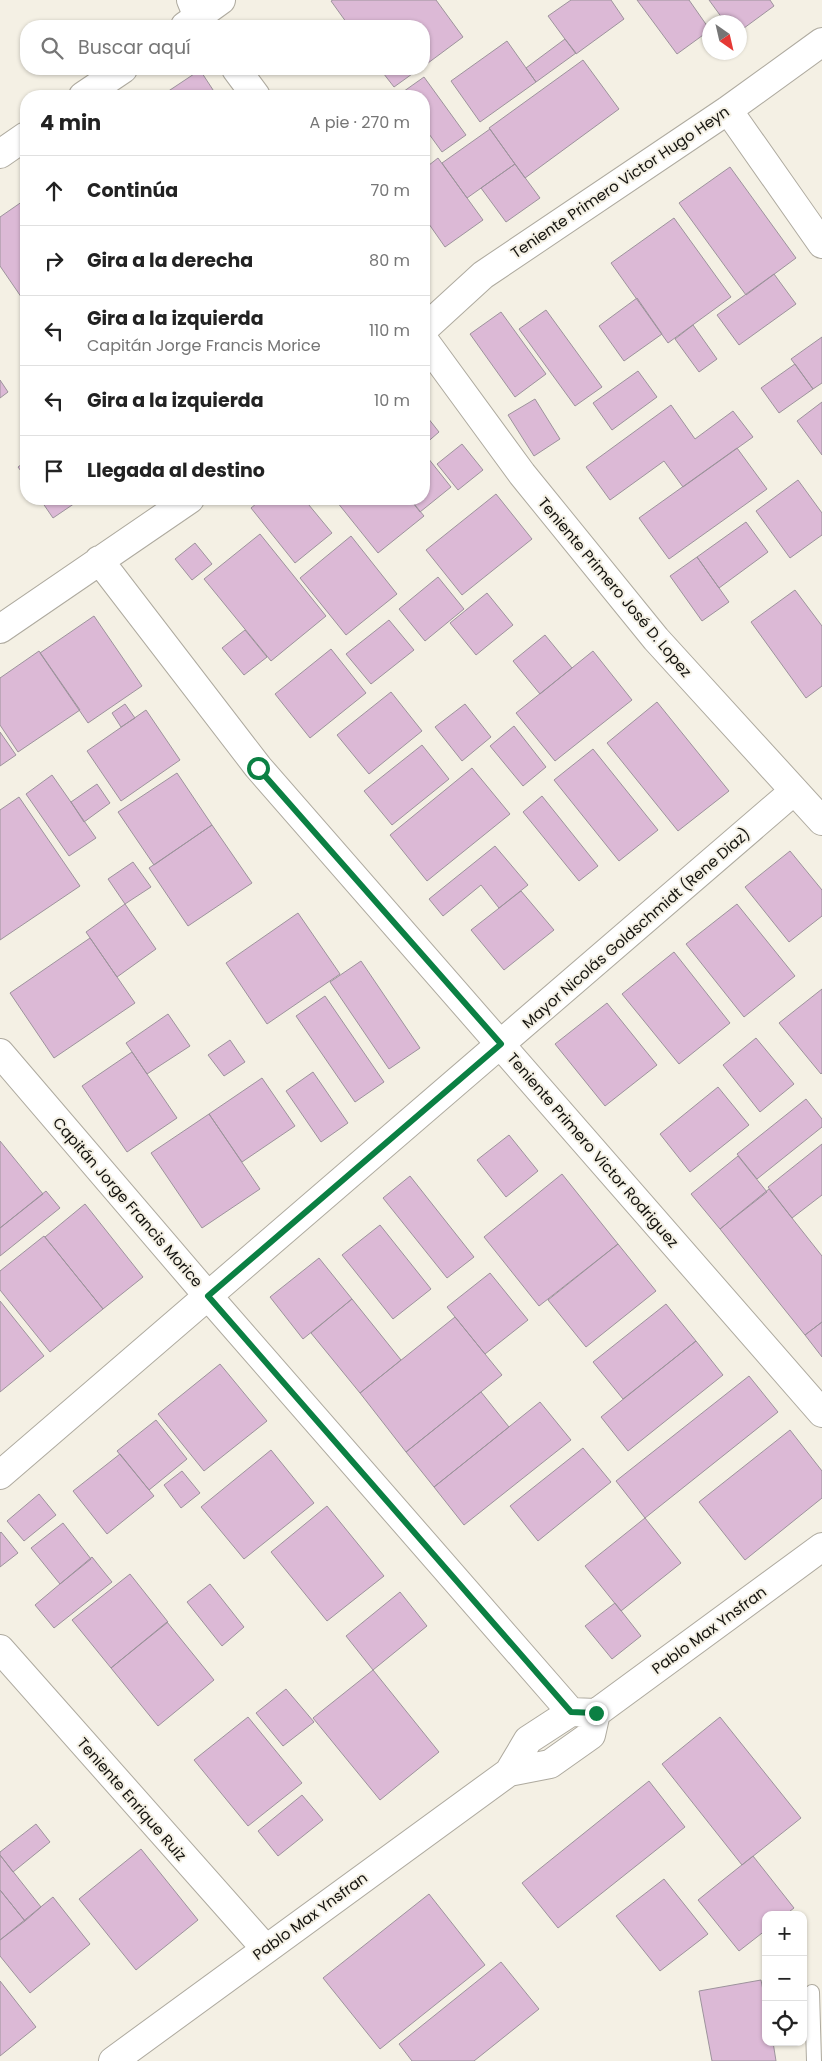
<!DOCTYPE html>
<html lang="es">
<head>
<meta charset="utf-8">
<style>
  body { margin:0; font-family:Poppins,sans-serif; background:#f6f6f6; color:#222 }
  .controls { position:absolute; right:15px; bottom:15px; display:grid; overflow:hidden; border-radius:10px; box-shadow:0 1px 4px #0004 }
  .controls button { width:45px; height:45px; display:grid; place-items:center; padding:0; border:0; border-bottom:1px solid #e0e0e0; background:#fff; color:#222; font:25px sans-serif }
  .compass { position:absolute; left:702px; top:15px; width:45px; height:45px; border-radius:50%; background:#fff; box-shadow:0 1px 4px #0004; rotate:146deg }
  .stop { position:absolute; width:15px; height:15px; margin:-11px; border:4px solid #0b8043; border-radius:50%; background:#fff }
  .stop.end { background:#0b8043; border-color:#fff; box-shadow:0 1px 5px #0008 }
  .list { margin:0; padding:0; list-style:none }
  h2 { display:flex; justify-content:space-between; align-items:center; height:65px; margin:0; padding:0 20px; font-size:21px }
  h2 small { font-size:16px; font-weight:400; color:#767676 }
  .list li { display:grid; grid-template-columns:32px 1fr auto; gap:15px; align-items:center; box-sizing:border-box; height:70px; padding:0 20px; border-top:1px solid #e0e0e0 }
  .list b { display:block; font-size:19px; white-space:nowrap }
  .list p { margin:0; font-size:16px; white-space:nowrap; color:#767676 }
  .list em { font-size:16px; font-style:normal; color:#767676 }
  .icon { flex:none; width:28px; height:28px; fill:none; stroke:currentColor; stroke-width:2; stroke-linecap:round; stroke-linejoin:round }
  .map { position:relative; flex:none; width:822px; height:2061px; overflow:hidden }
  .search { position:absolute; background:#fff; box-shadow:0 1px 4px #0004; left:20px; top:20px; width:410px; height:55px; display:flex; align-items:center; gap:12px; box-sizing:border-box; padding:0 18px; border-radius:20px; color:#767676; font-size:19px }
  .panel { position:absolute; background:#fff; box-shadow:0 1px 4px #0004; left:20px; top:90px; width:410px; height:415px; border-radius:20px }
  .map>svg:first-child { display:block }
  .building { fill:#dcb9d6; stroke:#9d939c }
  .lines { fill:none; stroke-linecap:round; stroke-linejoin:round }
  .lane-casing { stroke:#aeaa9f; stroke-width:16 }
  .street-casing { stroke:#aeaa9f; stroke-width:30 }
  .secondary-casing { stroke:#aeaa9f; stroke-width:30 }
  .lane { stroke:#fff; stroke-width:14 }
  .street { stroke:#fff; stroke-width:28 }
  .secondary { stroke:#fff; stroke-width:28 }
  .route { stroke:#0b8043; stroke-width:6 }
  .labels { text-anchor:middle; dominant-baseline:central; stroke-width:4; stroke-linejoin:round; paint-order:stroke }
  .street-label { font-size:15px; fill:#14130f; stroke:#f4f0e4 }
</style>
</head>
<body>
<div class="map">
<svg width="822" height="2061" viewBox="0 0 822 2061">
  <rect width="100%" height="100%" fill="#f4f0e4"/>
  <path class="building" d="M333,0H436L463,37L424,66V26H349L331,1Z
    M571,0H611L624,19L576,54L548,16Z
    M637,0H689L710,30L677,54Z
    M709,0H770L774,6L740,31V22H725Z
    M565,39L576,53L536,82L526,68Z
    M507,41L536,82L480,122L451,81Z
    M583,60L619,109L525,178L489,128Z
    M380,69H419L394,87Z
    M200,70L217,96H161Z
    M424,77L466,135L442,152L424,127V96H402L400,94Z
    M490,129L515,164L467,198L442,163Z
    M438,158L483,220L445,247L424,217V169Z
    M515,164L540,198L506,222L481,188Z
    M730,167L796,258L746,295L679,203Z
    M26,199V304L0,266V217Z
    M674,218L731,297L668,343L611,263Z
    M774,274L796,304L739,345L717,315Z
    M637,298L662,334L624,361L599,326Z
    M546,310L602,387L575,406L519,329Z
    M501,312L546,374L515,397L470,334Z
    M693,325L717,359L699,372L675,339Z
    M822,337V383L813,389L791,359Z
    M795,364L813,389L779,413L761,388Z
    M638,371L657,397L612,430L593,403Z
    M0,380L8,392L0,398Z
    M535,399L560,439L534,456L508,415Z
    M822,402V455L797,421Z
    M671,405L695,439L733,411L753,437L683,487L664,461L610,500L586,467Z
    M424,413L439,432L424,445Z
    M462,444L483,470L458,490L437,464Z
    M737,448L767,489L669,559L639,518Z
    M424,453L451,487L420,512L410,499H424Z
    M26,461V478L18,467Z
    M798,480L822,513V535L790,558L756,511Z
    M496,494L532,539L462,595L426,550Z
    M40,499H81L53,518Z
    M262,499H304L332,533L295,563L251,508Z
    M340,499H410L424,516L378,553L337,502Z
    M746,522L768,552L719,588L697,557Z
    M260,534L326,616L271,661L204,579Z
    M351,536L397,594L346,635L300,578Z
    M195,543L212,564L192,580L175,559Z
    M697,557L729,602L702,621L670,576Z
    M438,577L464,609L425,641L399,609Z
    M795,590L822,626V686L806,698L751,622Z
    M487,593L513,625L476,655L450,623Z
    M94,616L142,686L88,723L40,653Z
    M389,620L414,650L371,684L346,654Z
    M245,630L267,657L244,675L222,648Z
    M545,635L572,668L540,694L513,661Z
    M331,649L366,693L310,738L275,694Z
    M39,651L80,710L18,752L0,725V678Z
    M593,651L632,700L555,761L516,713Z
    M391,692L422,731L369,774L337,735Z
    M657,702L729,791L678,831L607,743Z
    M125,704L135,718L121,727L112,713Z
    M465,704L491,737L462,761L435,727Z
    M146,710L180,760L121,801L87,751Z
    M514,726L546,767L523,786L490,746Z
    M0,732L16,755L0,766Z
    M422,745L449,779L392,825L364,791Z
    M593,749L658,830L619,861L554,780Z
    M472,768L510,814L427,881L390,835Z
    M177,773L212,825L154,865L118,812Z
    M52,775L96,838L69,856L26,794Z
    M97,784L110,803L84,822L71,802Z
    M542,796L598,866L579,881L523,812Z
    M19,797L80,886L0,940V810Z
    M212,825L252,883L188,926L149,868Z
    M495,846L528,885L499,908L481,885L443,916L429,899Z
    M790,851L822,890V916L789,942L745,887Z
    M133,862L151,887L125,904L108,879Z
    M521,891L554,930L504,970L471,930Z
    M125,904L156,949L117,977L86,932Z
    M737,904L795,976L744,1017L686,944Z
    M298,913L340,974L267,1024L226,963Z
    M90,938L135,1003L54,1058L10,993Z
    M674,952L730,1023L679,1064L622,994Z
    M361,961L420,1048L389,1069L330,982Z
    M822,989V1073L821,1074L779,1023Z
    M325,996L384,1082L355,1102L296,1016Z
    M607,1003L657,1065L605,1106L555,1044Z
    M168,1014L190,1046L147,1074L126,1043Z
    M756,1038L794,1084L760,1112L723,1065Z
    M230,1040L245,1062L224,1076L208,1055Z
    M132,1052L177,1118L127,1152L82,1086Z
    M313,1072L348,1123L321,1142L286,1091Z
    M262,1078L295,1126L242,1162L209,1114Z
    M718,1087L749,1125L690,1172L660,1134Z
    M806,1099L822,1119V1127L757,1179L737,1154Z
    M209,1114L260,1189L202,1228L151,1153Z
    M509,1135L538,1171L506,1197L477,1160Z
    M0,1141L43,1194L0,1228Z
    M822,1144V1195L792,1218L768,1187Z
    M738,1156L767,1192L720,1229L691,1194Z
    M562,1174L618,1244L539,1306L484,1237Z
    M410,1176L474,1257L447,1278L383,1198Z
    M769,1189L822,1256V1322L805,1335L720,1229Z
    M46,1191L60,1208L0,1256V1228Z
    M85,1204L143,1277L103,1309L45,1237Z
    M380,1225L431,1289L393,1319L342,1255Z
    M44,1236L103,1309L50,1352L0,1290V1271Z
    M618,1244L656,1291L586,1347L548,1300Z
    M319,1258L352,1299L303,1339L270,1297Z
    M490,1273L528,1320L485,1354L447,1307Z
    M352,1299L401,1360L360,1393L311,1333Z
    M0,1301L44,1356L0,1392Z
    M666,1304L696,1341L623,1399L593,1362Z
    M455,1317L502,1375L406,1452L360,1393Z
    M822,1322V1357L805,1335Z
    M696,1341L723,1375L628,1451L601,1417Z
    M220,1364L267,1421L204,1471L158,1414Z
    M749,1376L778,1412L645,1518L616,1481Z
    M481,1392L509,1427L434,1487L406,1452Z
    M540,1402L571,1440L464,1525L434,1487Z
    M156,1420L187,1459L149,1490L117,1451Z
    M790,1430L822,1471V1498L745,1560L699,1502Z
    M583,1448L611,1482L538,1541L510,1506Z
    M271,1450L314,1503L244,1559L201,1507Z
    M120,1454L154,1496L107,1534L73,1491Z
    M182,1471L200,1493L181,1508L164,1485Z
    M39,1494L56,1515L24,1541L7,1521Z
    M327,1506L384,1576L327,1621L271,1552Z
    M645,1518L681,1563L621,1611L585,1566Z
    M63,1523L91,1559L60,1584L31,1548Z
    M1,1532L18,1553L0,1567V1533Z
    M92,1557L112,1582L54,1628L35,1605Z
    M130,1574L168,1622L111,1668L72,1620Z
    M210,1584L244,1627L222,1646L187,1602Z
    M400,1592L427,1626L373,1670L346,1636Z
    M615,1603L641,1636L612,1659L585,1626Z
    M167,1622L214,1680L158,1726L111,1668Z
    M373,1670L439,1752L380,1800L313,1718Z
    M286,1689L314,1722L283,1746L256,1713Z
    M248,1717L302,1783L248,1826L194,1760Z
    M720,1717L801,1818L742,1865L662,1764Z
    M649,1781L685,1827L558,1928L522,1883Z
    M302,1795L323,1820L278,1856L258,1831Z
    M36,1824L50,1842L13,1872L0,1855V1852Z
    M141,1849L198,1920L136,1970L79,1899Z
    M0,1855L41,1907L25,1921L0,1890Z
    M753,1856L794,1908L785,1915H766V1930L739,1951L698,1900Z
    M664,1879L708,1934L660,1971L616,1916Z
    M0,1890L25,1921L0,1940Z
    M429,1894L485,1965L380,2049L323,1978Z
    M53,1897L90,1944L30,1993L0,1956V1940Z
    M501,1962L539,2009L474,2061H412L399,2044Z
    M761,1980L766,2006V2042H773L776,2061H712L699,1991Z
    M0,1981L36,2027L0,2056Z"/>
  <g class="lines">
    <defs>
      <path id="lane" d="M812,1992L814,2061"/>
      <path id="street" d="M185,26L221,0
        M83,96L123,69
        M728,110L822,244
        M0,154L26,136
        M424,329L483,275L728,110L822,42
        M99,560L258,767L822,1413
        M0,629L190,499
        M0,1053L208,1296L571,1712
        M0,1475L794,791
        M0,1649L265,1948
        M596,1713L822,1547
        M509,1772L550,1764L591,1735L596,1713
        M113,2061L509,1772L528,1740L571,1712L596,1713"/>
      <path id="secondary" d="M191,0L198,17L204,26
        M236,69L256,96
        M424,340L522,474L656,639L822,821"/>
    </defs>
    <use href="#lane" class="lane-casing"/>
    <use href="#street" class="street-casing"/>
    <use href="#secondary" class="secondary-casing"/>
    <use href="#lane" class="lane"/>
    <use href="#street" class="street"/>
    <use href="#secondary" class="secondary"/>
  </g>
  <g class="lines">
    <path class="route" d="M258,768L501,1044L208,1296L571,1712L596,1713"/>
  </g>
  <g class="labels">
    <g class="street-label">
      <text transform="translate(620 182) rotate(-34)">Teniente Primero Victor Hugo Heyn</text>
      <text transform="translate(615 587) rotate(50)">Teniente Primero José D. Lopez</text>
      <text transform="translate(636 928) rotate(-41)">Mayor Nicolás Goldschmidt (Rene Diaz)</text>
      <text transform="translate(593 1150) rotate(49)">Teniente Primero Victor Rodriguez</text>
      <text transform="translate(128 1202) rotate(49)">Capitán Jorge Francis Morice</text>
      <text transform="translate(709 1630) rotate(-36)">Pablo Max Ynsfran</text>
      <text transform="translate(132 1799) rotate(49)">Teniente Enrique Ruiz</text>
      <text transform="translate(310 1916) rotate(-36)">Pablo Max Ynsfran</text>
    </g>
  </g>
</svg>
<div class="controls">
<button>+</button>
<button>−</button>
<button><svg class="icon" aria-label="locate" viewBox="0 0 24 24"><circle cx="12" cy="12" r="6"/><path d="M12 2v4M12 18v4M2 12h4M18 12h4"/></svg></button>
</div>
<svg class="compass" viewBox="-18 -18 36 36"><path d="M0-13l5 13h-10z" fill="#e53935"/><path d="M0 13l5-13h-10z" fill="#767676"/></svg>
<div class="stop" style="left:258px;top:768px"></div>
<div class="stop end" style="left:596px;top:1713px"></div>
<div class="search"><svg class="icon" aria-label="search" viewBox="0 0 24 24"><circle cx="10" cy="10" r="6"/><path d="M15 15l6 6"/></svg>Buscar aquí</div>
<section class="panel">
<h2>4 min<small>A pie · 270 m</small></h2>
<ul class="list">
<li><svg class="icon" aria-label="ahead" viewBox="0 0 24 24"><path d="M12 20V5M6 11l6-6 6 6"/></svg><div><b>Continúa</b></div><em>70 m</em></li>
<li><svg class="icon" aria-label="right" viewBox="0 0 24 24"><path d="M7 20v-9h11M14 6l5 5-5 5"/></svg><div><b>Gira a la derecha</b></div><em>80 m</em></li>
<li><svg class="icon" aria-label="left" viewBox="0 0 24 24"><path d="M17 20v-9H6M10 6l-5 5 5 5"/></svg><div><b>Gira a la izquierda</b><p>Capitán Jorge Francis Morice</p></div><em>110 m</em></li>
<li><svg class="icon" aria-label="left" viewBox="0 0 24 24"><path d="M17 20v-9H6M10 6l-5 5 5 5"/></svg><div><b>Gira a la izquierda</b></div><em>10 m</em></li>
<li><svg class="icon" aria-label="arrive" viewBox="0 0 24 24"><path d="M6 21V4h12l-3 4 3 4H6"/></svg><div><b>Llegada al destino</b></div></li>
</ul>
</section>
</div>
</body>
</html>
